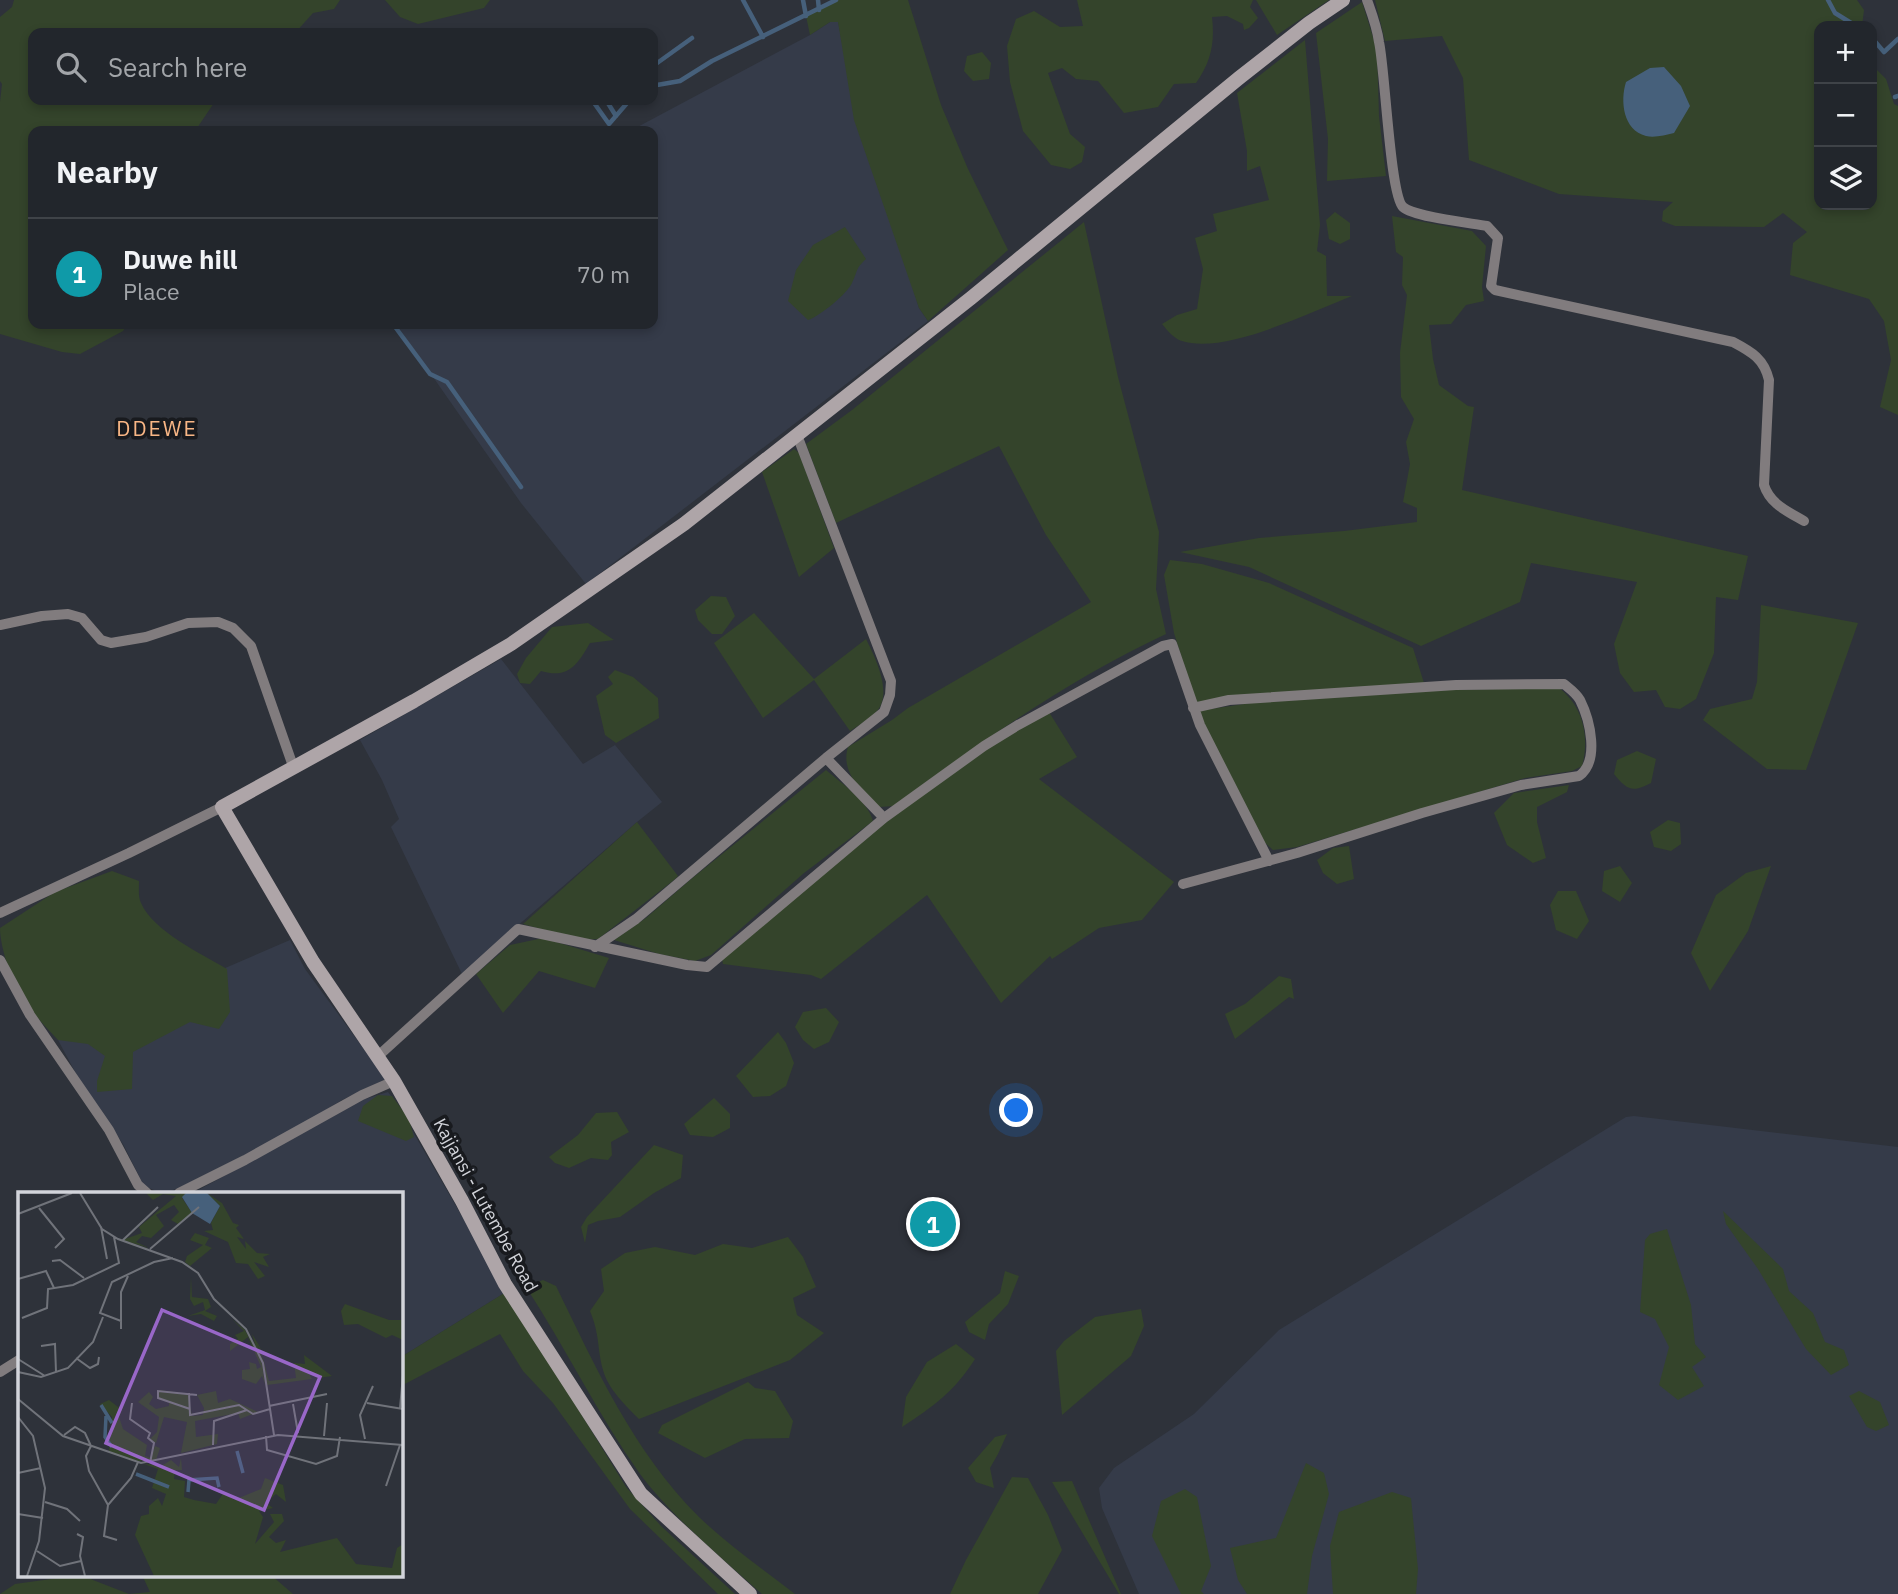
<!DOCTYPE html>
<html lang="en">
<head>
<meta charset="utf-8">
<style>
  body { margin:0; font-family:"IBM Plex Sans",sans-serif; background:#2a2e34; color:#f1f3f6 }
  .controls { position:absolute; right:21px; top:21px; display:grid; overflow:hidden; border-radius:14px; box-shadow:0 4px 10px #0003 }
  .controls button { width:63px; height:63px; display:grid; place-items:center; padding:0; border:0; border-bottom:2px solid #3f4348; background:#22262c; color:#f1f3f6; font:35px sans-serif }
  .you { position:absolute; left:1017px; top:1111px; width:24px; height:24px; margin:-18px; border:5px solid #fff; border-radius:50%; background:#1a73e8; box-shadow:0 0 0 10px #1a73e833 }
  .badge { display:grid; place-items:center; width:46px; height:46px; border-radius:50%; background:#b45309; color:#fff; font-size:23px; font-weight:700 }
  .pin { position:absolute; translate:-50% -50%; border:4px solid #fff; box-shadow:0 2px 7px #0006 }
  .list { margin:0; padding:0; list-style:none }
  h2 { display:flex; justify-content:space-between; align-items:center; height:91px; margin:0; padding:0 28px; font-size:30px }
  h2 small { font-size:23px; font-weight:400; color:#a2a5a9 }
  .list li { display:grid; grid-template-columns:46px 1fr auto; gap:21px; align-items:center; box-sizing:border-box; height:112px; padding:0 28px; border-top:2px solid #3f4348 }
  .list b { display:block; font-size:26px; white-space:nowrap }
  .list p { margin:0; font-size:23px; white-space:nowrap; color:#a2a5a9 }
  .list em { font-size:23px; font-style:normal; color:#a2a5a9 }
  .icon { flex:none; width:38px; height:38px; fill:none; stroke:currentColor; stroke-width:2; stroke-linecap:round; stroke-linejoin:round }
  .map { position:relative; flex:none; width:1898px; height:1594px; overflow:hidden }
  .search { position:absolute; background:#22262c; box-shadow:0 4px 10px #0003; left:28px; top:28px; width:630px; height:77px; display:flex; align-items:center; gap:18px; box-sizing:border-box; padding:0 24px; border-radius:14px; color:#a2a5a9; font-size:26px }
  .panel { position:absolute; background:#22262c; box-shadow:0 4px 10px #0003; left:28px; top:126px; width:630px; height:203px; border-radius:14px }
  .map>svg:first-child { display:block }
  .built { fill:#353b49 }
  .green { fill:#34442b }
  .water { fill:#46607b }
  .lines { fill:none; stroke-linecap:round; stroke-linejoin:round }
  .stream { stroke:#46607b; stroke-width:4.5 }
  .street { stroke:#817c7e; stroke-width:10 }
  .secondary { stroke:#aea5a8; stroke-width:14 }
  .labels { text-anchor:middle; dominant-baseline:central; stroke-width:7; stroke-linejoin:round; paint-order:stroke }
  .street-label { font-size:18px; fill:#d2d4da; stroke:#181a1e }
  .quarter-label { font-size:21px; letter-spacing:2px; fill:#f8b685; stroke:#181a1e }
  .inset-river { fill:none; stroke:#46607b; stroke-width:3.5 }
  .inset-road { fill:none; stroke:#70737a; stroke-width:2 }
  .view { fill:#9967c8; fill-opacity:0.15; stroke:#9967c8; stroke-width:3.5 }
  .inset-edge { fill:none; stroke:#d2d4da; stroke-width:3.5 }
</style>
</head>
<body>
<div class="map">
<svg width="1898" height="1594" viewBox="0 0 1898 1594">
  <rect width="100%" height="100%" fill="#2e323a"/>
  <path class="built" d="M838,21L845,59L919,308L928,321L586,584L521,503L396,324H653V131H630L810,35L830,22Z
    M501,659L583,764L615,745L662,802L637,822L462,974L391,827L399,819L382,780L360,740Z
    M290,940L305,969L386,1079L342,1100L288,1133L186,1185L168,1192L156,1191L144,1186L123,1144L80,1081L58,1040Z
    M388,1092L395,1101L506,1292L401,1357V1193H193L365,1099Z
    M1634,1116L1898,1147V1594H1139L1102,1508L1099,1488L1114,1468L1194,1414L1279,1330L1626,1117Z"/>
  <path class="green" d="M14,0H340L334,9L313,13L295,33H33V100H216L195,131H33V324H128L123,331L80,354L62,352L0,334V102L2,84L0,81V17L12,7Z
    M385,0H490L484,8L418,24L400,17Z
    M836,0H908L941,105L968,169L1008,250L928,321L919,308L854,120L838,22H830L810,35L806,16Z
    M1077,0H1253L1250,7L1258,18L1249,28L1244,30L1243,24L1227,16L1212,17C1215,43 1211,62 1196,83L1174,84L1158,107L1124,113L1098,81L1076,79L1062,68L1048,73L1070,134L1085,147L1082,162L1070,169L1051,165L1023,131L1010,82L1007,46L1016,19L1034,11L1060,27L1083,26Z
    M1256,0H1329L1277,35Z
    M1375,0H1857L1864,10L1862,26H1819V205H1872V65L1886,79L1894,104L1898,106V415L1880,407L1891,360L1884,321L1869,299L1790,275L1793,243L1807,232L1783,213L1764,227L1675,226L1662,221L1663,211L1673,202L1559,194L1469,160L1463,78L1442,36L1385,41Z
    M1362,2L1377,50L1379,116L1386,176L1327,181L1328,139L1316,33Z
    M1305,40L1320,225L1317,251L1326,256L1327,296H1352C1310,312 1225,355 1182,341C1174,339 1167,330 1162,324L1177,315L1197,309L1203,269L1195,238L1217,231L1213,214L1269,200L1260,166L1247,171V151L1237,93Z
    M982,52L991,63L989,79L973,81L964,71L967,56Z
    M1335,212L1350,223V239L1340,244L1329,239L1326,220Z
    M1392,216L1472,231L1486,246L1482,287L1484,301L1466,305L1451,324L1429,325L1433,359L1439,385L1468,406L1474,407L1462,490L1748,556L1738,600L1716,597L1714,653L1696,699L1680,709L1665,707L1656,690L1634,692L1620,673L1614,644L1637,582L1531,563L1520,602L1421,646L1249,567L1180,552L1259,538L1344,531L1417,522V508L1403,502L1410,464L1406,442L1414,419L1401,397L1400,353L1407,295L1402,285L1403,257L1396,252Z
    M1084,222L1118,377L1159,532L1156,589L1166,634C1068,680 980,742 894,806L879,807C862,792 840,772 848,747L892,720L908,708L1091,602L1046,535L999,446L836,523L806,444L852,410Z
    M845,227L866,259C855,269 858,271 852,283C848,293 819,317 808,320L788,301L796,270L813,245Z
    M794,449L799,453L834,548L799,577L762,472Z
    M1170,560L1202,564L1269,583L1413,648L1424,683L1196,703L1174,633L1164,575Z
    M711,596L726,597L735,616L722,634H712L698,620L695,610Z
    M1761,605L1858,623L1806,770L1767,769L1703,720L1710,709L1752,699L1757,682Z
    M754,613L814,679L866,639C875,657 893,693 877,711C870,719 859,725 850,731L814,680L763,718L714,643Z
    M588,623L614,640L590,643C577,665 569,679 541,671L530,684L520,683L517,674L526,658L552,627Z
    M615,670L633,677L658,698L659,718L616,743L605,735L596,696L613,684L608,677Z
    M1559,688C1583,706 1590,737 1582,766L1572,771L1525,778L1297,847L1273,850L1263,841L1197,711L1251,703L1444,690Z
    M1049,712L1077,757L1039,779L1174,882L1142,920L1099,928L1052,959L1050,956L1001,1003L927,895L821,979L811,975L723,964L722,959C826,871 929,778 1049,712Z
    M1637,751L1656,759L1651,783C1632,793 1627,790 1614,774L1617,760Z
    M826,770C841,783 868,801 873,821L804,873L711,955L695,961L659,954L614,940L646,918L690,880Z
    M1569,785L1567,792L1537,807V822L1546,858L1533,863L1507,845L1494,813L1514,793Z
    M1668,820L1680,823L1681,844L1671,851L1654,847L1650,832Z
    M637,822L678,876L674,880L598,939L580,940L523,924Z
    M1349,846L1354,879L1337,884L1323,873L1317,860L1333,848Z
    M1620,866L1632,883L1620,902L1602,891L1604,871Z
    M1771,866L1748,931L1710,991L1691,953L1716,895L1746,873Z
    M112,871L139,881C139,888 138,897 141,903C153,931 202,954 227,969L230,1012L219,1029L190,1022L133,1052L132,1089L97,1092V1081L105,1056L88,1044L58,1040C47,1028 34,1015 25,1002C13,984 0,949 0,928L55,892Z
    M1558,891H1576L1589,921L1577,939L1556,930L1550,905Z
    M543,938L609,958L595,988L539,971L503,1013L476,974L510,945Z
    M1279,976L1291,979L1294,999L1289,997L1235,1039L1225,1014L1245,1004Z
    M826,1008L839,1022L829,1042L814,1049L803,1040L795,1027L803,1012Z
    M778,1032L786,1043L794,1063L786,1086L770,1096L753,1097L736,1076Z
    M378,1095L392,1096L409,1119L414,1137L406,1141L358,1121L363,1106Z
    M714,1098L730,1114V1128L713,1137L690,1135L684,1124Z
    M617,1112L629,1132L611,1142L612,1155L608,1160L591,1158L569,1168L555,1163L549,1157L578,1135L596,1113Z
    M654,1145L683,1155L681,1178L654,1193L620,1217L598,1221L588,1225L585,1243L581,1227L587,1217Z
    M1723,1211L1783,1269L1789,1291L1813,1313L1825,1342L1844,1350L1849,1365L1831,1375L1806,1349L1758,1269L1726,1224Z
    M1667,1229L1691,1305L1695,1344L1706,1357L1692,1367L1704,1386L1678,1400L1659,1385L1669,1347L1655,1319L1640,1312L1645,1240L1650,1234Z
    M788,1237L803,1257L816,1287L793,1298L797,1315L824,1333L790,1360L639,1419C626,1406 608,1389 603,1370C597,1348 600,1335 590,1311L604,1291L601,1269L625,1253L655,1247L695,1255L723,1244L752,1248Z
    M1005,1271L1019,1276L1008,1304L989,1324L985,1340L969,1332L965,1322L1000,1293Z
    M543,1280L556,1286C596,1368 633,1451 699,1517C728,1545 763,1569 795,1594H762C723,1559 671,1516 640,1474C598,1415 566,1348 526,1287Z
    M506,1292L626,1487L661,1526L735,1594H718L630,1509L553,1403L523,1371L500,1334L401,1386V1357Z
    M1141,1309L1144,1326L1131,1356L1062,1415L1056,1351L1064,1341L1095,1317Z
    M956,1344L975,1359C954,1392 934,1406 902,1427L906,1397L927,1362Z
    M748,1382L755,1388L775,1391L793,1421L789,1438L745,1439L705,1458L658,1433L662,1425Z
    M1859,1391L1880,1402L1889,1425L1876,1431L1867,1427L1849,1396Z
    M1007,1434L998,1454L990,1468L994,1488L976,1482L968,1468L995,1437Z
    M1306,1463L1324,1473L1329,1494L1312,1556L1307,1594H1247L1238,1580L1230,1548L1276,1538Z
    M1012,1477L1028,1478L1048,1515L1062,1550L1038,1594H950L966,1560Z
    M1072,1481L1121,1594H1119L1052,1482Z
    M1185,1489L1197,1497L1211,1566L1201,1591L1204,1594H1181L1152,1536L1161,1501Z
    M1392,1492L1411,1498L1418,1569L1416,1594H1333L1330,1546L1339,1512Z
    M80,1575L129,1594L150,1592L142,1575H271L293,1594H0L15,1584Z"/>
  <path class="water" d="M1664,67L1681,86L1690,106L1674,133C1665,135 1655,138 1646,136C1623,130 1620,101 1626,82L1650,68Z"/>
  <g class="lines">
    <path class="stream" d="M743,0L763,37
      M803,0L806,16
      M818,0L819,10
      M1828,0L1835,13L1856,26
      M1872,38L1884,52L1898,39
      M653,66L692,38
      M653,77L657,85
      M653,88L657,85L680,81L712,61L836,0
      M1895,97L1898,96
      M592,100L609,124L628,102L633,100
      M606,100L616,116
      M393,324L430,374L447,382L521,487"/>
    <path class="street" d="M1367,0C1372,14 1377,27 1379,42C1385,68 1390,195 1403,207C1414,217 1471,223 1487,226L1498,238L1491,286L1495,290L1733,342C1752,352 1764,359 1769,380L1764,485C1770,504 1787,511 1804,521
      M0,625L42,616L68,614L82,618L101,640L111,643L146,637L188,623L218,622L233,628L251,646L293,766
      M826,758L884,818
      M1183,884L1297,853L1422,813L1521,785L1579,776C1600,761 1590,720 1580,700C1576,693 1570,689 1564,684L1456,685L1229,700L1193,708
      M0,913L129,853L222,807
      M595,947L636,919L826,758L884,712L890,695L891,681L797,435
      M0,960L30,1015L109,1130L138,1185L147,1193
      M377,1057L518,929L687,965L707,967L884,818L984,746L1018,725L1163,646L1172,644L1200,725L1269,861
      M179,1193L245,1160L362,1095L394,1081
      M0,1372L19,1360"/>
    <path class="secondary" d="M750,1594L641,1494L505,1284L462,1201L394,1081L313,962L222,807L414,701L511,644L684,524L971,298L1239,78L1309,23L1343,0"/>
  </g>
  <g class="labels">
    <g class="street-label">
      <text transform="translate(486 1205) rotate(61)">Kajjansi - Lutembe Road</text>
    </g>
    <g class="quarter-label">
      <text x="157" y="428">DDEWE</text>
    </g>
  </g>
  <g transform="translate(18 1192)">
    <rect width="385" height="385" fill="#2e323a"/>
    <path d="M128,1H168L164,6L174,21L160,32L153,28L161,20L156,13L138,23L146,34L133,46L124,44L118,50L131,56L104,48L124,41L121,35L158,4L145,2L135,8ZM189,1L204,11L215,31L221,33L218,36L226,47L219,45L228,57L227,49L239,61L252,62L245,65L251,75L236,70L247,84L240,87L230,72L218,71L210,50L186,39L195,38L193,31L202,14ZM177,41L191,46L187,53L194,56L172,74L167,70L169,64L185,53L172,48ZM173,85L174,105L190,107L193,115L187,119L199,124L196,129L183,122L170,124L187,118L185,110L176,114L172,107ZM327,112L371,128H385V148L374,143L368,146L340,132L326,133L323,119ZM214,127L227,138L243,169L247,192L244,184L238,192L224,187V178L232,177L231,170L238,172L239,177L243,175L230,145L212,159V152L220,147L217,143L226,139ZM234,142L242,155L243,159L239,152L246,170L251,189L278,186L276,171L287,172L286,163L314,184L300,186L290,180L294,187L249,193ZM141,198L170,202L174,224L185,223L186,216L179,203L198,199L200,211L212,207L240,220L222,227L220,221L177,229L178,245L200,242L199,252L163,261L169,230L146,225L138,251L132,247L139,240L141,225L120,210L131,200L135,205L131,212L138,217L151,214V210L140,206ZM91,208L104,218L101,225L105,237L129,253L127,264L133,266L137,254L142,256L138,268L120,269L91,259L94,225L82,212ZM163,266L164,278H157L156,287L167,289L166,305L176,308L198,312L206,300L216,308L243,297L247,286L265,293L268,310L258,302L248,311L255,316L241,319L245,325L237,352L256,330L252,322H264L266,329L251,345L258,351L268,348L262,360L319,346L338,372L374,376L379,356L385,352V384H136L117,343L123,324L131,322V314L140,306L144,314L148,302L134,296L140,277L126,272L145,273L153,268L161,275Z" fill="#34442b"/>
    <path d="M168,1H189L202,14L192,32L174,21L164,5Z" fill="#46607b"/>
    <path class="inset-river" d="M83,213L94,231M88,224L87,245L94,255M219,259L225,281M118,282L151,295M170,300L171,288L199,286L201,295"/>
    <path class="inset-road" d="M62,1L84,37L100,47L164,70L180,81L196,107L228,137L245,171L256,243M21,16L46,47L37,56M0,22L54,1M83,35L89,67M105,48L140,15M132,57L181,15M34,69L42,68L66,86M0,87L28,79L36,96M4,126L29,116L30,97L55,93L101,71L96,45M103,129L82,121L94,90L136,70L155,66M103,137V100L110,84M23,154L37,152L38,180M58,166L72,176L80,172L81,165M0,167L27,184M0,180L23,185L50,176L75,150L85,125M171,201L172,223L221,213L235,222L252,217M0,207L45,244L123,271L260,243L385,253M114,211L112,227L132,241L130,246L136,251L132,271M349,211L385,217M275,212L280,241M251,214L309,202M382,216L385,183M172,217L140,206V199L179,203M0,225L15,244L27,296L21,349L9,384M46,243L57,235L67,241L73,254L68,264L71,279L90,313M248,244L249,258L298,272L319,264L322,245M306,244L309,211M347,247L342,223L355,194M195,253L196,229L229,218M0,281L23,276M368,294L382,253M27,310L49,317L62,329M0,322L25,326M59,342L65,345L62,364L67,384M99,348L86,344L90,313L113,286L120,270M19,359L42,374L63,369"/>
    <path class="view" d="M144,118L302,185L246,318L88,251Z"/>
    <rect width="385" height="385" class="inset-edge"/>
  </g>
</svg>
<div class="controls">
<button>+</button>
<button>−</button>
<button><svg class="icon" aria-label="layers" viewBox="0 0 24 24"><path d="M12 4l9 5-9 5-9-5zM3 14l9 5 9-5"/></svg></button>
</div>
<div class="you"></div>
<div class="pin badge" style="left:933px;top:1224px;background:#0f9aa8">1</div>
<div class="search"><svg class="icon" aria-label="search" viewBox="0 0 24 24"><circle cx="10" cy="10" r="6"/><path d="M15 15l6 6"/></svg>Search here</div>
<section class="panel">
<h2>Nearby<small></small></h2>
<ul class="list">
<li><span class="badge" style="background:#0f9aa8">1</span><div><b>Duwe hill</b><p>Place</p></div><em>70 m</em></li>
</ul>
</section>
</div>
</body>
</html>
